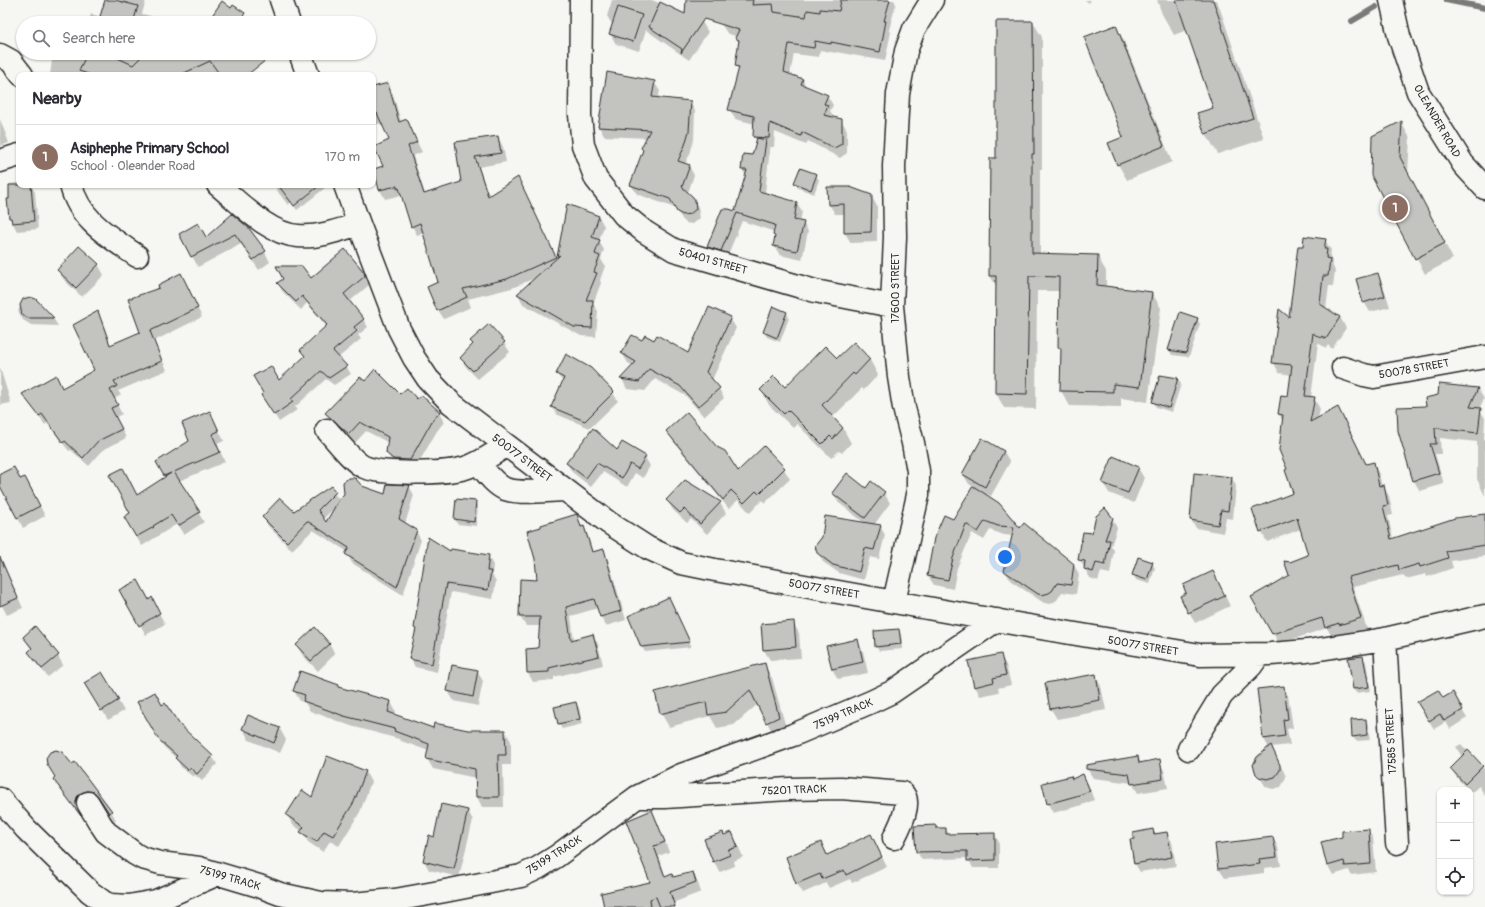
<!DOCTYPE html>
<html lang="en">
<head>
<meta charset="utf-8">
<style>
  body { margin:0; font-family:Pangolin,sans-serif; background:#f2f2f3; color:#2b2b33 }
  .controls { position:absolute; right:12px; bottom:12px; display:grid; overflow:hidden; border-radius:8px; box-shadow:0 1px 3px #0004 }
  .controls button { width:36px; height:36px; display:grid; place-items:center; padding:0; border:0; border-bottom:1px solid #e1e1e2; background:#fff; color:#2b2b33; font:20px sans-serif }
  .you { position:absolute; left:1005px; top:557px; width:14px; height:14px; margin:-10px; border:3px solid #fff; border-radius:50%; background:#1a73e8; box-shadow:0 0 0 6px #1a73e833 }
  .badge { display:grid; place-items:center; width:26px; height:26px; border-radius:50%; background:#1f6fb2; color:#fff; font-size:13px; font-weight:700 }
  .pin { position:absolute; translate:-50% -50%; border:2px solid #fff; box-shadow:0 1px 4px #0006 }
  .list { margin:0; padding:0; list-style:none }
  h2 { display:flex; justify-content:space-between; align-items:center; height:52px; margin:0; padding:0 16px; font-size:17px }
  h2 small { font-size:13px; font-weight:400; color:#7c7c81 }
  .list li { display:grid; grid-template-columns:26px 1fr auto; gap:12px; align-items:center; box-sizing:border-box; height:64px; padding:0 16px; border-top:1px solid #e1e1e2 }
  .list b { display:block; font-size:15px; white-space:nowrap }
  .list p { margin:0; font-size:13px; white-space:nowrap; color:#7c7c81 }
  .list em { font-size:13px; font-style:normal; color:#7c7c81 }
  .icon { flex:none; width:22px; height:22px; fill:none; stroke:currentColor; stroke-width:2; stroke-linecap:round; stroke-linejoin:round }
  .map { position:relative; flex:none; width:1485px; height:907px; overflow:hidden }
  .search { position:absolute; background:#fff; box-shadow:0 1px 3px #0004; left:16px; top:16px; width:360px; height:44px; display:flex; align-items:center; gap:10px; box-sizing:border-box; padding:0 14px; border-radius:22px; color:#7c7c81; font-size:15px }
  .panel { position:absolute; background:#fff; box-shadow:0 1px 3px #0004; left:16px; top:72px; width:360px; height:116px; border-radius:8px }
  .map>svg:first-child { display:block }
  .shadow { fill:#0003; fill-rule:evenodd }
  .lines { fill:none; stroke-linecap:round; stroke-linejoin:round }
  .stream { stroke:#7a7a78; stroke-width:6 }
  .building { fill:#c3c3c0; stroke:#2b2b2b }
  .street-casing { stroke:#2b2b2b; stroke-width:25 }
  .street { stroke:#f6f6f2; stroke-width:22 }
  .labels { text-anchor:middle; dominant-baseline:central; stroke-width:3; stroke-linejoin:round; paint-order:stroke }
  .street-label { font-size:11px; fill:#2b2b2b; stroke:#f6f6f2 }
</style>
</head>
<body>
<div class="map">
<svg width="1485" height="907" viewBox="0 0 1485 907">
  <rect width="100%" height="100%" fill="#f6f6f2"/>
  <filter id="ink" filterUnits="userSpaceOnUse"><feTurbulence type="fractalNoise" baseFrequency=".025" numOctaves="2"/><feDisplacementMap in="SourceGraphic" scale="8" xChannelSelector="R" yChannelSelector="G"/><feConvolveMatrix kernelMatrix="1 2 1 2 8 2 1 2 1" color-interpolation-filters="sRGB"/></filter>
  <g filter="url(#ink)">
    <path class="shadow" d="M106,0H146L142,14L151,16L156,23H88L91,14L101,17Z
      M612,0H652L702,22L708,32L689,60L646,30L639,51L616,44L610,34L613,26L607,16Z
      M726,0H894L896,4L889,30L891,32L885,61L836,52V53L820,50L819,57L794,54L790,75L802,79L807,88L827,96L833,105L830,111L833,115L832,118L841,120L847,130V153L840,158L808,141L806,145L775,132L774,147H769L770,149L765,193L797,203L802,212L800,222L803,223L808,231L802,260L780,255L774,246L776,238L774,235L775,232L742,221L726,259L713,255L708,247L736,213L746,176L742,169L753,156L757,141L754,137L755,124L735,119L730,110L739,71L736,66L740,44L736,38L737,37L727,33L721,24Z
      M1085,0H1091L1089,3Z
      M1157,0H1217L1264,139L1218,154L1206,134L1199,113L1214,108L1187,30L1174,35L1162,14Z
      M243,16L247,23H206L210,21Z
      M1033,22L1042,37V169H1040V254L1097,256L1106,271V287L1152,293L1161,308L1148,402L1121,398V407L1070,406L1061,391L1062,352L1059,347L1060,291H1037L1036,409L1004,408L996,393L997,287L990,276L997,159Z
      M1116,26L1124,41L1172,162L1127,180L1118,164L1124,138Z
      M53,53H229L215,75H50Z
      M654,82L660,91L658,98L690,102L695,111L694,140L690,154L685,164L689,166L694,175L688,193L692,197L698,207L700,218L692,224L686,223L682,219L675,208L637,194L631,185L644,151L642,148L647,138L604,136L599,127Z
      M387,84L393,94L401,122L406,120L422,152L413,156L425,194L462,182L456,143L498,137L503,147L506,162L479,167L489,196L518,179L557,259L567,205L599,217L604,226L599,241L604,250L601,259L605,266L600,280L601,283L593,304L598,311L596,337L581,336L523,304L518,294L535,278L512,288L468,299L471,307L444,319L438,310L439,283L424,233L417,235L412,226L402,195L385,199L380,190L390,141L382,123L374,125L373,124V88Z
      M0,119L9,143L0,146Z
      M1401,122L1410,138L1408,173L1453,259L1425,274L1372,175Z
      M816,175L819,180L814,194L798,188L795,183Z
      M19,183V185H31L35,192L38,229L17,231L10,218L8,200H10V184Z
      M279,185H324L325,188L297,210L291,202L288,205L278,192L276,188Z
      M871,196L877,206V242L851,243L845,233V214H835L829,204Z
      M232,215L265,252L270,262L259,270L241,244L198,267L180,234L206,239Z
      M1325,240L1331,250L1330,257L1332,261V264L1335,271L1333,286H1329L1326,309L1340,317L1346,328L1332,349L1328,345L1326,348L1318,343L1311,398H1314L1320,409L1318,419L1343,418L1367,465L1373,463L1379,474L1382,486H1383L1389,496L1393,515L1388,516L1393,539L1485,527V556L1451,561L1453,568L1427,577L1426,574L1406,579L1403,575L1353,587L1367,629L1346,635L1345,633L1332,637L1327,628L1279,644L1253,597L1290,575V563L1310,555L1301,529L1267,542L1261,531L1294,494L1289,470L1283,422L1279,414L1289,398L1292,375L1279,373L1274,363L1289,319L1303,247Z
      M98,264L104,275L82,297L64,280L58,270Z
      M363,272L369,285L349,302L363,319L368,327L358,335L361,339L338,358L346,366L351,374L334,385L326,379L295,407L297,410L279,422L267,403L279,381L305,357L301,350L327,327L307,303L301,310L282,291L278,283Z
      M1378,274L1383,285L1390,307L1370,312L1364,302Z
      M185,284L202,317L154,341L167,370L118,391L121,395L114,399L122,414L116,417L126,438L103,450L89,466L71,450L69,451L47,423L45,425L24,395L63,389L95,370L97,313L102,321L111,346L141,333L161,289Z
      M24,300H35L53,318L58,326L31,325L23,320L18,311Z
      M787,313L789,318L780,342L767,337L764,332Z
      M1180,314L1197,319L1200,324L1189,357L1172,355L1169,350Z
      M730,318L736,328L712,380L719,389L724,398L704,417L686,396L655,379L645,391L627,389L622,379L633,366L628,363L622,353L654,341L689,354Z
      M489,326L504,343L510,352L478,379L466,367L461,358Z
      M854,343L870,360L878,375L864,390L862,388L832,418L843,428L851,443L842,453L839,451L831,458L797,424L793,428L769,405L761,390L785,388L837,360Z
      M0,368L11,403L0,405Z
      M591,369L613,393L618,401L590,428L556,414L552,407L563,382L557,374Z
      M1161,376L1178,379L1181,384L1172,412L1156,407L1153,402Z
      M365,382L417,401L439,413L444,422L437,431L415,469L393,463L387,453L389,443L366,431L355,443L332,423L327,413Z
      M1440,385L1478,389L1484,399L1479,409L1485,418L1484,439H1485V496L1477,479V442L1440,438L1441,454H1435L1444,484L1420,491L1414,481L1399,431L1428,407L1439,396Z
      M210,412L224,441L217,444L225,462L179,481L204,522L184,535L177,524L142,546L130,527L131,514L138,496L166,477L157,463L191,441Z
      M667,431L738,473L764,448L784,469L790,479L765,503L762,500L750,513L738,500L729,509L673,441Z
      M982,440L1004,452L1010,462L991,496L987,494L986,496L1020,530L1074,565L1079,574L1076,594L1062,592L1057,600L1051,604L1044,603L1011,581L1005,571L1013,536L1004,535L990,530L984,540L972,533L957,568L953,589L934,585L928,576L953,520L974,487L969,484L963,474Z
      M617,451L645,457L650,466L643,478L635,473L627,487L603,472L591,487L572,472L567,463Z
      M1138,468L1144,478L1134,503L1109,493L1103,483Z
      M0,476L20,481L31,488L45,516L23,528L18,518Z
      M1232,478L1236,486L1233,519L1226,518L1223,533L1196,528L1191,520Z
      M871,483L884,493L890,503L874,525L880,526L885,535L879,559L870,557L864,580L839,573L823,562L818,552L866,524L839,503L833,493L866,489Z
      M409,486L414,495L405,524L416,531L421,540L403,595L352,563L347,554L348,552L313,530L292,550L268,526L263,517L294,513L330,487L339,500L362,487L385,495ZM334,508L326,524L323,519Z
      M456,500L475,502L478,507L476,526L457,524L455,519Z
      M667,500L720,503L726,513L707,534L691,519L687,523L673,510Z
      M576,516L588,536L593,553L603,550L608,559L626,620L606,626L601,617L598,608L571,616L574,640L593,635L598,644L603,665L554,677V680L533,682L528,673L539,649L540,626H526L520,617L538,581Z
      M1112,518L1117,528L1111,546L1114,550L1110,574L1101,572L1098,581L1090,578L1080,560L1093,534Z
      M451,552L488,556L493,565L492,575L496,581L493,599L451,592L437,672L415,667L410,658L416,631L415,628Z
      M0,558L23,608L7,615L0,602Z
      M1152,563L1155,568L1150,584L1136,580L1134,575Z
      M1213,572L1230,606L1195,623L1181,596L1188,593Z
      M121,591L148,601L151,599L165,624L146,635Z
      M671,603L691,647L645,652L642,647Z
      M793,622L799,633L801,658L770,660L764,650L762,625Z
      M898,630L901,634L903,649L879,651L876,646Z
      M24,638L58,656L63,665L48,677L34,661L29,652L32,650Z
      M857,640L863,651L868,673L838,679L832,669Z
      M329,644L335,654L318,671L303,656L297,646Z
      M1000,655L1006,665L1011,685L998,688L999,692L980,696L975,686Z
      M1363,657L1366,662L1371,691L1356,693L1353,688Z
      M764,664L772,678L787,731L774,736L758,704L734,725L717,728L710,716L669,727L661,713Z
      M477,671L483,681L478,706L454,701L448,691Z
      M102,673L124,711L108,720L86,683Z
      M1095,675L1101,686L1106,710L1057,719L1051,709L1046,684Z
      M338,686L339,688L391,702L396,712V716L433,729L468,731H505L511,741V765H503L504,807H482L477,797L476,778L433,769L427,759L429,751L401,741L399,739L351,726L310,711L305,703L300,701L294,691Z
      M1283,687L1288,695L1293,728L1287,729L1290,745L1271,747L1286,776L1285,780L1281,787L1273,789L1266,787L1257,773L1269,748L1264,739L1258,690Z
      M1452,694L1467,718L1450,729L1446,722L1434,729L1418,703L1443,699Z
      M138,702L162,706L180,726L212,756L217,764L202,781L195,775L193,777L181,767L176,758L164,747Z
      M576,703L579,708L582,724L562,729L559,724L556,708Z
      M248,716L280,729L286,740L280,753L249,740L243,729Z
      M1366,720L1368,725L1370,740L1356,741L1353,737Z
      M1461,744L1485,770V796L1479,786L1471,793L1470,790H1468L1457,778L1451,768L1462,757L1456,747Z
      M1137,757L1141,763L1159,760L1164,770L1168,788L1138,793L1132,783L1093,778L1087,769Z
      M74,763L111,811L116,820L114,821L105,805L99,800L93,799L82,805L80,812L83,818L59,788L54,779Z
      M365,771L371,782L360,812L339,846L330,841L323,852L308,842L302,831L293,825L287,815L313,798Z
      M1083,775L1088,784L1094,800L1082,805L1053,813L1048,804L1043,784L1072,780Z
      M442,805L468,811L473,820L459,877L429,870L424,861L435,838Z
      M652,811L657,821L669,852L659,856L666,878H673L692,873L698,883L701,892L675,902L676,907H606L651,883Z
      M936,826L937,829H946L949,835L994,834L999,842V868H973L968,858L922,860L917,852L915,827Z
      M1153,830L1156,835L1167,833L1172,842L1176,866L1140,872L1135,864V840Z
      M1368,830L1373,838L1376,872L1351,875L1349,870L1333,875L1328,866L1322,843Z
      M731,833L737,843L743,857L734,861L735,866L720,872L714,862L705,839L724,836Z
      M871,835L887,867L852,883L850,879L829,888L826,883L803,893L797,884L787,858L821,843L828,855Z
      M1273,838L1278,847L1281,866L1264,868V873L1225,878L1219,869Z"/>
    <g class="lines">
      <path class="stream" d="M1446,0L1485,8
        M1352,21L1376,7"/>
    </g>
    <path class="building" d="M105,0H115L138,6L133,23H98Z
      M686,0H753L752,5L773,4L774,12L806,17L807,10L820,12V9L839,11L841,0H890L884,21H886L880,52L831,42V44L815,41L814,48L789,44L784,72L803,79L801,84L828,95L824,104L828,105L824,115L842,119V144L834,148L802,132L801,136L770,123L769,138L753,137L754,116L728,110L739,67L735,66L739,40L735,38L739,30L704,19L681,53L682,49L649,27L660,2L685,14Z
      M1176,0H1213L1253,118L1205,134L1197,113L1213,108Z
      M222,1L231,8L233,5L245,13L239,23H211L209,20Z
      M618,7L642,15L633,42L609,34Z
      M996,21H1033L1034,154H1032V253L1098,255L1097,285L1152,292L1140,387L1113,384V392L1060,391L1061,348H1058L1059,277L1029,276L1027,394L995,393L996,276H989L990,158H996Z
      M1116,25L1164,146L1117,165L1108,143L1123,137L1084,37Z
      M87,53H107L133,65L145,53H275L247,75H220L210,61L180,75H91L79,71Z
      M607,72L655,81L652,97L691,101L689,131L685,145L678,161L690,165L682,187L693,197L695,200L696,209L690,214L683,215L677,212L670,199L630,185L643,150L641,148L650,130L598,127Z
      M388,83L399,122L407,119L417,142L408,146L424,194L461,182L455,142L498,136L501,153L475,157L488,196L518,177L556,257L507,279L463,289L467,297L437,311L427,287L438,282L420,223L411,227L399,188L397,189V186L379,190L374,169L383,166L374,147L389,140L377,113L373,114V87Z
      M1402,121L1400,157L1445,243L1415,259L1371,175L1372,136Z
      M757,138L766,140L759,191L797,202L794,220L804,222L797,251L773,246L775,236L773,235L775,225L737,213L721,251L707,247L722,209H729L735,211L747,170H741L743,154L752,155Z
      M800,168L817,174L811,190L794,183Z
      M9,185H31L34,221L12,223L11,218H9L7,199H9Z
      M278,185H320L294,206Z
      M827,187H850L872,195L871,232L844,233V204L828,205Z
      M567,204L599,216L592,237L600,240L595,254L600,256L594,272L597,273L586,300H593L592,328L574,327L517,294L560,255L557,257Z
      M232,214L248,227L266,251L253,260L235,234L191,257L179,234L198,223L206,237Z
      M1304,236L1326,239L1324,249H1327L1326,258L1330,259L1328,276H1323L1320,304L1340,317L1326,339L1322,336L1320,338L1313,333L1305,396L1315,397L1310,422L1338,407L1366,464L1374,462L1379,486L1384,485L1388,505L1383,506L1391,539L1455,518L1485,514V545L1446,551L1448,558L1420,567L1419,564L1399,570L1398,565L1348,577L1361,618L1339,625V623L1325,628L1322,618L1272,634L1251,597L1289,575L1284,561L1290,562L1308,555L1297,518L1260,532L1252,509L1293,493L1285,470L1287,469L1279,450L1283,415L1278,414L1281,395L1288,396L1292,365L1272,363L1279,309L1289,317L1298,246H1303Z
      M79,246L99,264L76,288L57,270Z
      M345,249L364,272L365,276L344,294L364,319L354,327L357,331L333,351L347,366L329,378L321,371L291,399L293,402L274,415L261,395L263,393L253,376L271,366L279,380L305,356L300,350L327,325L302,296L296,302L277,283L283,279L276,266H302L311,278Z
      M181,273L198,308L150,331L162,361L114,381L117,386L110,390L118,405L111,408L122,429L98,441L83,458L65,441L63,443L42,414L39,416L22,394L56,375L62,388L94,370L73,325L98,311L110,345L140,332L128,299L159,288L158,285Z
      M1378,273L1385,296L1363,303L1356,279Z
      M30,297L36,299L54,318H28L22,315L20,305L23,299Z
      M773,306L787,312L777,338L763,332Z
      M709,307L731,317L706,372L720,388L698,407L680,386L649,369L639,382L620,379L636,362L621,353L632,335L642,340L645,335L654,340L657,335L688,353Z
      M1180,312L1198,318L1186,353L1168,350Z
      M489,324L505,342L473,371L460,358L473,344L470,341Z
      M854,342L870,359L855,375L853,373L822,405L843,428L833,439L830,436L822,444L788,410L784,414L760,390L774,376L785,387L825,346L837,358Z
      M566,354L591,368L614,392L585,421L551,407L564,378L556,374Z
      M375,369L400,394L407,388L417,399L421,395L440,412L432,421L410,460L393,459L386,453L388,437L360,422L349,434L325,413L360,377L365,381Z
      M1160,375L1178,378L1169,408L1152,402Z
      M1439,384L1478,388L1470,407L1481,408L1478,433L1435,428L1436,444H1430L1439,473L1413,481L1398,431L1397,407L1426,406L1425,398L1438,395Z
      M210,411L219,431L212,434L220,452L174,472L200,512L178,526L171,515L153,526L154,527L136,537L124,517L130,513L109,475L123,468L137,495L171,473L164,476L156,462L189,441L182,423Z
      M687,412L717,447L725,451L738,471L764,446L785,468L759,494L756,491L744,503L731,490L723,500L666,431Z
      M593,428L617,450L622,442L646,456L638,469L630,464L622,478L597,463L586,478L566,463Z
      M982,438L1004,451L985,487L962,474Z
      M1113,456L1139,467L1128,493L1102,483Z
      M14,467L20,479L25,477L40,506L17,518L0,486V474Z
      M847,473L866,488L871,481L885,492L865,518L832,493Z
      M1194,473L1232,477L1228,511L1221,510L1218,525L1190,520Z
      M349,478H355L362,486L385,494L387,484L410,485L399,519L417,530L397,587L345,554L349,548L307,521L287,542L262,517L280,498L294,511L331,486L336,492L318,510L326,522L340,498L344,494L343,482Z
      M685,480L721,502L700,524L684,509L680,513L666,500Z
      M973,486L999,503L1020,528L1024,523L1074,564L1071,585L1057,583L1052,591L1049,593L1042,595L1038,594L1004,571L1014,527L998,526L985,521L978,532L966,524L953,558L948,580L927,576L934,538L944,515L953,519Z
      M456,499L476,501L474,522L454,519Z
      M1105,508L1113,518L1105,540H1110L1105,565L1096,563L1093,572L1084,569L1085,561L1078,560L1083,532L1092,533L1096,516Z
      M577,514L581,527L584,526L592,552L604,549L621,611L600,617L594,599L566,607L571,640L593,634L599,656L549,668V672L527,673L526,649L538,648L540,617H519L520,579L537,580L535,559L527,531L541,527V525Z
      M825,516L881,525L874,550L865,548L859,572L833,565L817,553L815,546L822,537Z
      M428,537L450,551L451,549L489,555L487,571H491L488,590L446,584L432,664L409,659L416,629L414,628Z
      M0,557L18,598L0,606Z
      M1138,557L1153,562L1147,580L1132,575Z
      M1213,571L1225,596L1188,613L1180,596L1186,593L1183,585Z
      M138,580L149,600L152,597L160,613L139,626L119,590Z
      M669,597L690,642L641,647L628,616Z
      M794,621L796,647L763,650L761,624Z
      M35,626L59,655L42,669L28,652L32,648L23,637Z
      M315,627L330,644L311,661L296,645Z
      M899,629L901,644L875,647L874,631Z
      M858,639L863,662L832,669L826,646Z
      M1001,654L1006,675L993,678L994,682L974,687L968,661Z
      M1363,656L1369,687L1353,689L1348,658Z
      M765,663L779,717L766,723L750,690L726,712L708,715L706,702L660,714L655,692Z
      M452,665L478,670L473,697L447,691Z
      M300,671L339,685L338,687L391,701L388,712L433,728L434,723L468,730H505L506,755H498L499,797H476L475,769L426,759L429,744L394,731L395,729L344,716L303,701L305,695L293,691Z
      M102,672L119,700L101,711L84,683Z
      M1096,674L1100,700L1050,709L1045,683Z
      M1284,686L1288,719L1283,720L1285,736L1263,739L1257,689Z
      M1438,690L1443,698L1453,692L1463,710L1444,721L1440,714L1429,721L1417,702Z
      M155,692L162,705L165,703L180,725L213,756L197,774L190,768L188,770L175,758L177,756L158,739L137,702Z
      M576,702L580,719L558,724L554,707Z
      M248,715L280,728L274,743L242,729Z
      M1366,719L1367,735L1352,737L1351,720Z
      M1271,745L1280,765V770L1275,777L1267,779L1259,777L1256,774L1253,765L1257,757Z
      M56,750L62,752L72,764L75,762L112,811L109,813L98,796L94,792L87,791L81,793L77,797L76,803L81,816L53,779L55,777L47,764L46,758L50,752Z
      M1468,750L1483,766L1465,784L1450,768Z
      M327,756L366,771L354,802L333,836L324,831L317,842L300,832L304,827L286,815L302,790L312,797Z
      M1138,756L1139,763L1160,759L1163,779L1131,784L1129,774L1086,769V765Z
      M1083,774L1090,791L1076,796L1047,804L1042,783L1071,776L1072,779Z
      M441,804L468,810L454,869L423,861L429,835L434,837Z
      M652,810L665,842L654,846L665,877L672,874L673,877L693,872L696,882L670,892L675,907H660L656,897L650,899L651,907H604L601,893L650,882L626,821Z
      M936,825V828H946V834L995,833V860L967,861V851L916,852L914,826Z
      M1153,829L1154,834L1167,832L1172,857L1134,864L1130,839H1134L1133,833Z
      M1369,829L1371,864L1345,866L1344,861L1327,866L1321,842L1342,837V831Z
      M723,832L724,835L732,832L738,847L728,850L730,855L713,862L704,839Z
      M871,834L882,857L846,875L844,870L822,879L820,874L796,884L786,857L821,842L827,855Z
      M1273,837L1277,857L1259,859L1260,864L1218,869L1215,844Z"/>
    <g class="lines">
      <defs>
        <path id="street" d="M281,0L289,23
          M581,0L580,115L583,145L596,179L624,215L645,232L674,250L815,291L892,306
          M1391,0L1399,36L1418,92L1463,164L1485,188
          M300,53L308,75
          M0,55L11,61L22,75
          M0,161L19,155
          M71,185C79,220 110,237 137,256
          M218,185C240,203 268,234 298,236C318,238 340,230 359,224
          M345,185L359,224L399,329L414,358L428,379L451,403L609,523L648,548L681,563L715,570L1017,624L1200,655L1271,654L1307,651L1385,639L1485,616
          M1343,368L1364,375L1374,377L1485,357
          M327,430C335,439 354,463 364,467C383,475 449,474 468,467C482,462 494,453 506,446
          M478,463C486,472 494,484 505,489C519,494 550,491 565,490
          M894,602L918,495V471L913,443L904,408L899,377L892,306L895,237L894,166L898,94L906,51L914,29L932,0
          M1385,639L1397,843
          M1189,749L1222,695L1251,666L1259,655
          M643,797H665L789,789L841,788L902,793C913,802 899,828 894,838
          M0,799L26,829L90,892L105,903L111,905L129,906L156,901L218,874
          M88,803L100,823L106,832L135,854L142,858L160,863L199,868L259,886L280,894L321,903L352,904L395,900L445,891L521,876L538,868L557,856L637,797L681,775L793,735L871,702L892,692L997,620"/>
      </defs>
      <use href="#street" class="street-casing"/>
      <use href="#street" class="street"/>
    </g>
  </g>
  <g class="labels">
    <g class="street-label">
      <text transform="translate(1437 121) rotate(60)">OLEANDER ROAD</text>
      <text transform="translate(713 261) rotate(16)">50401 STREET</text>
      <text transform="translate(895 288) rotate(-90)">17600 STREET</text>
      <text transform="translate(1414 369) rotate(-10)">50078 STREET</text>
      <text transform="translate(522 458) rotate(37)">50077 STREET</text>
      <text transform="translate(824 589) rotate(10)">50077 STREET</text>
      <text transform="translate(1143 646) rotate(10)">50077 STREET</text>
      <text transform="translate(843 714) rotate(-23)">75199 TRACK</text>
      <text transform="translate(1391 741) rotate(-93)">17585 STREET</text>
      <text transform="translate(794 790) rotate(-2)">75201 TRACK</text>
      <text transform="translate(554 855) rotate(-32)">75199 TRACK</text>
      <text transform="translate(230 878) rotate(16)">75199 TRACK</text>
    </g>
  </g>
</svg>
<div class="controls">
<button>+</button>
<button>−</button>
<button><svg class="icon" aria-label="locate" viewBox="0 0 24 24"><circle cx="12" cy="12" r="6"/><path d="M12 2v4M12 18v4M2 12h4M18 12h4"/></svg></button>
</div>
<div class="you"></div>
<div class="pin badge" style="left:1395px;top:208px;background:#8d6e63">1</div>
<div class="search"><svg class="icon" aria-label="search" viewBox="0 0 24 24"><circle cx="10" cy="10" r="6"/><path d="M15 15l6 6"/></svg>Search here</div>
<section class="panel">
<h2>Nearby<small></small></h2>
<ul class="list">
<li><span class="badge" style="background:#8d6e63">1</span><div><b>Asiphephe Primary School</b><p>School · Oleander Road</p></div><em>170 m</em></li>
</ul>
</section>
</div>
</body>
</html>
